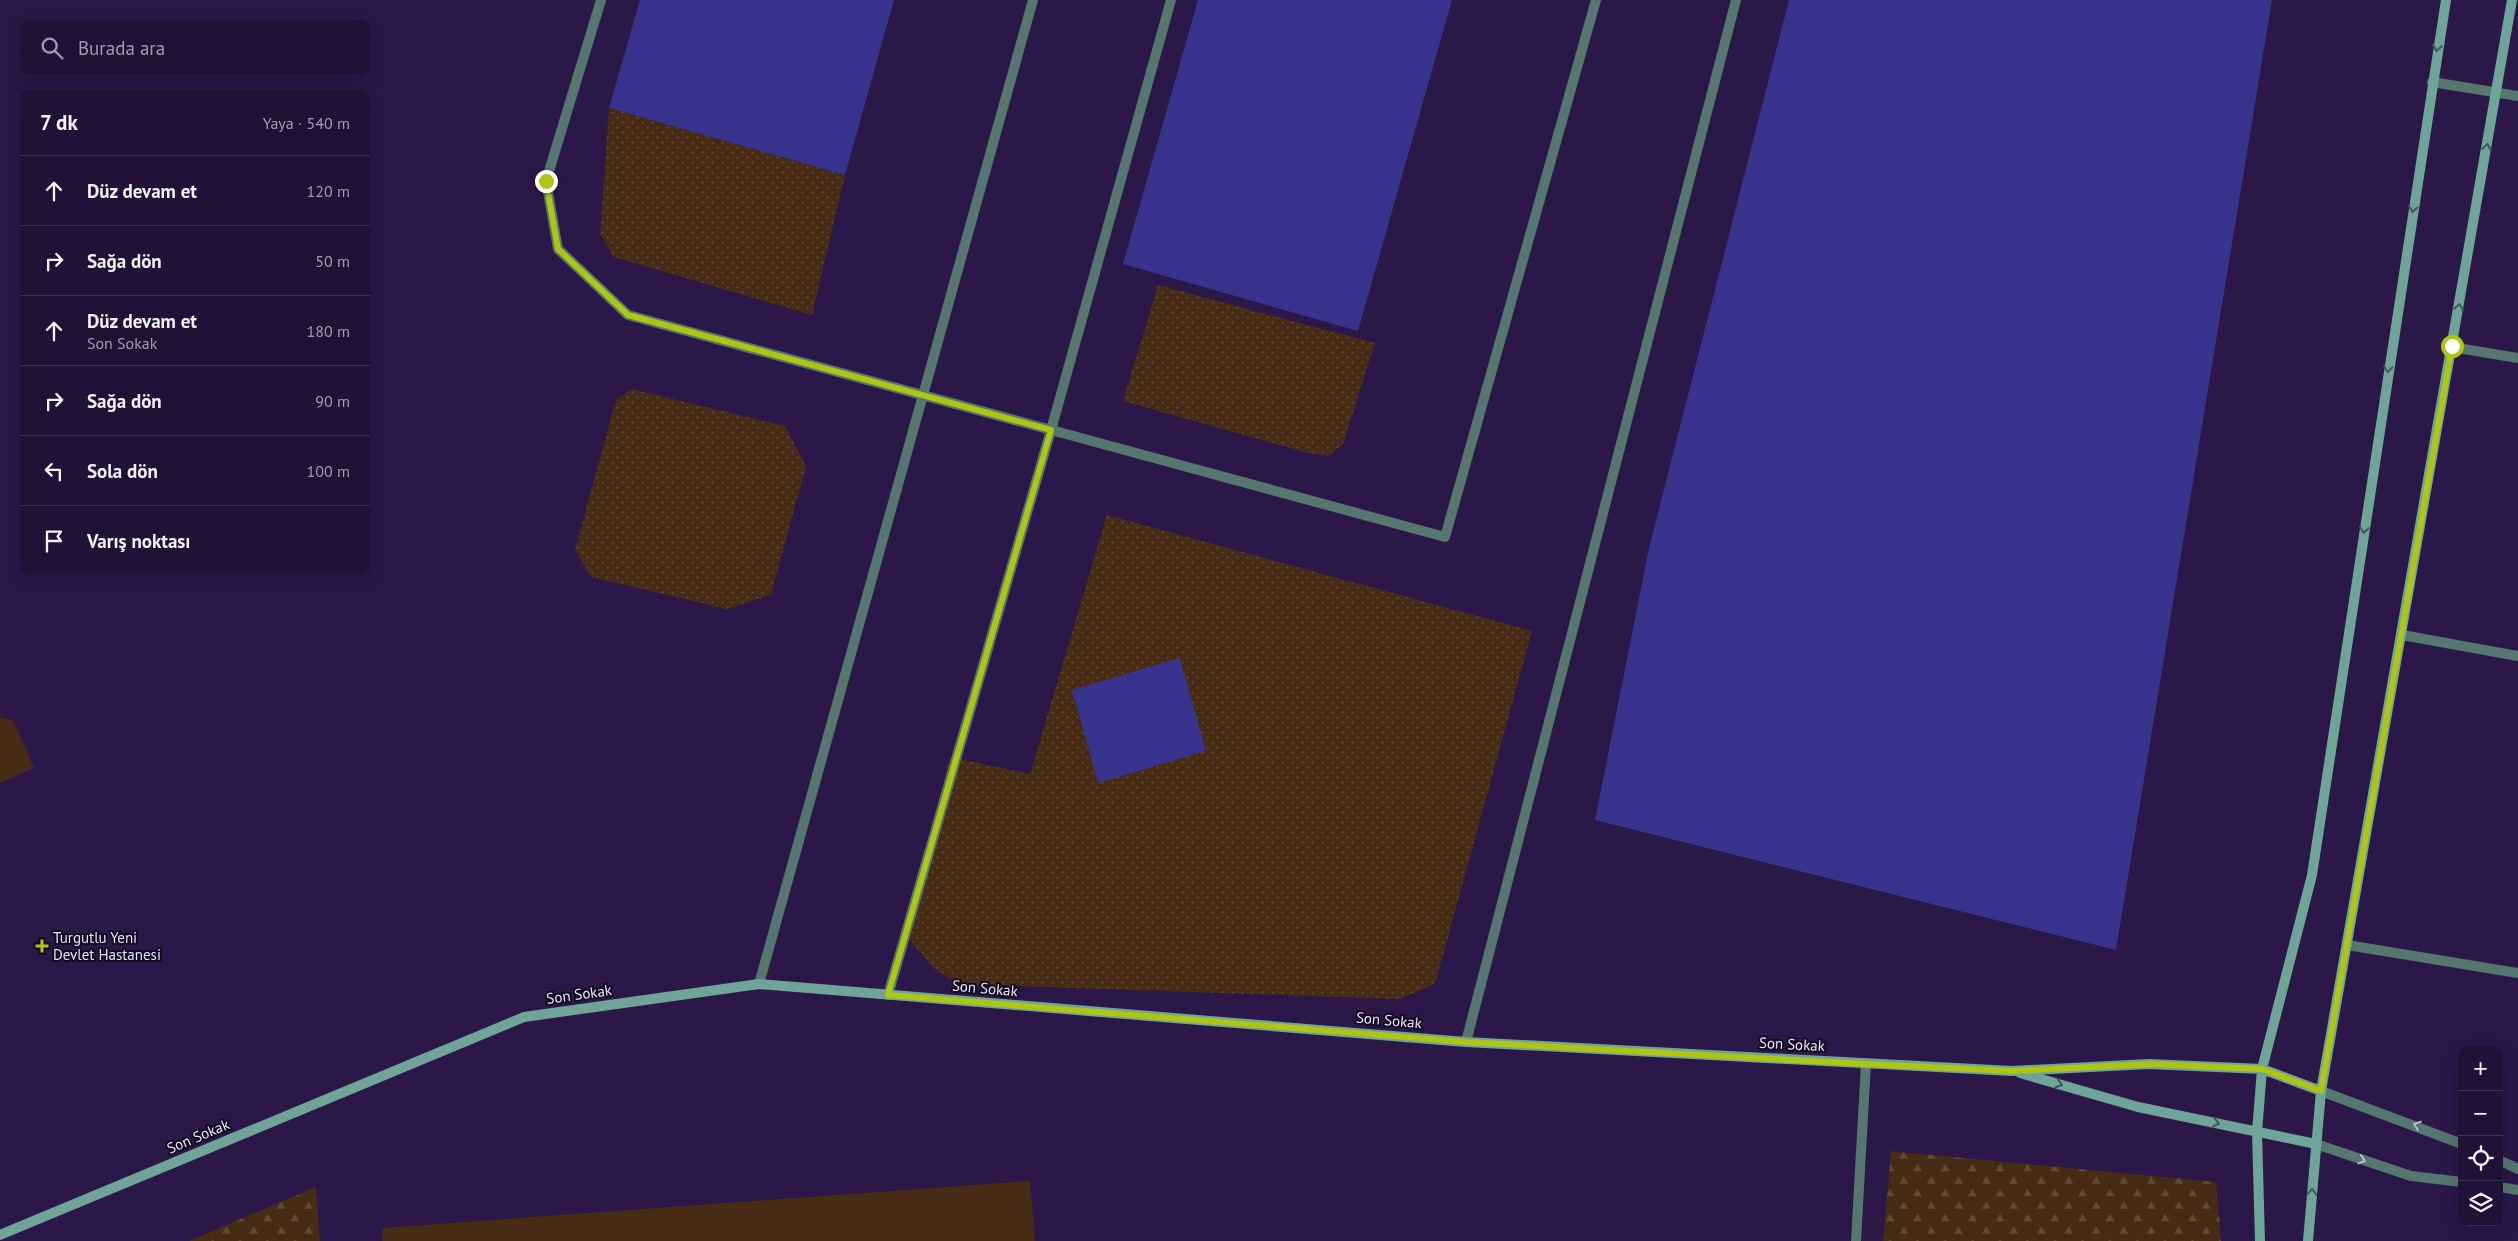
<!DOCTYPE html>
<html lang="tr">
<head>
<meta charset="utf-8">
<style>
  body { margin:0; font-family:"PT Sans",sans-serif; background:#291a3f; color:#f1f3f6 }
  .controls { position:absolute; right:15px; bottom:15px; display:grid; overflow:hidden; border-radius:10px; box-shadow:0 5px 20px #0002 }
  .controls button { width:45px; height:45px; display:grid; place-items:center; padding:0; border:0; border-bottom:1px solid #3e3152; background:#211137; color:#f1f3f6; font:25px sans-serif }
  .stop { position:absolute; width:15px; height:15px; margin:-11px; border:4px solid #acc613; border-radius:50%; background:#fff }
  .stop.end { background:#acc613; border-color:#fff; box-shadow:0 1px 5px #0008 }
  .list { margin:0; padding:0; list-style:none }
  h2 { display:flex; justify-content:space-between; align-items:center; height:65px; margin:0; padding:0 20px; font-size:21px }
  h2 small { font-size:16px; font-weight:400; color:#a29dad }
  .list li { display:grid; grid-template-columns:32px 1fr auto; gap:15px; align-items:center; box-sizing:border-box; height:70px; padding:0 20px; border-top:1px solid #3e3152 }
  .list b { display:block; font-size:19px; white-space:nowrap }
  .list p { margin:0; font-size:16px; white-space:nowrap; color:#a29dad }
  .list em { font-size:16px; font-style:normal; color:#a29dad }
  .icon { flex:none; width:28px; height:28px; fill:none; stroke:currentColor; stroke-width:2; stroke-linecap:round; stroke-linejoin:round }
  .map { position:relative; flex:none; width:2518px; height:1241px; overflow:hidden }
  .search { position:absolute; background:#211137; box-shadow:0 5px 20px #0002; left:20px; top:20px; width:350px; height:55px; display:flex; align-items:center; gap:12px; box-sizing:border-box; padding:0 18px; border-radius:10px; color:#a29dad; font-size:19px }
  .panel { position:absolute; background:#211137; box-shadow:0 5px 20px #0002; left:20px; top:90px; width:350px; height:485px; border-radius:10px }
  .map>svg:first-child { display:block }
  .grass { fill:url(#grass-dots) }
  .forest { fill:url(#forest-firs) }
  .green { fill:#472b14 }
  .building { fill:#38348e }
  .lines { fill:none; stroke-linecap:round; stroke-linejoin:round }
  .lane { stroke:#55776f; stroke-width:10 }
  .secondary { stroke:#6fa599; stroke-width:10 }
  .oneway { stroke:#40575c }
  .oneway2 { stroke:#b6bdcb }
  .route { stroke:#acc613; stroke-width:6 }
  .poi-dot { fill:#acc613; stroke:#11091e; stroke-width:2 }
  .labels { text-anchor:middle; dominant-baseline:central; stroke-width:4; stroke-linejoin:round; paint-order:stroke }
  .poi-label { font-size:15px; fill:#ebe3fd; stroke:#11091e; text-anchor:start }
  .street-label { font-size:15px; fill:#ebe3fd; stroke:#11091e }
</style>
</head>
<body>
<div class="map">
<svg width="2518" height="1241" viewBox="0 0 2518 1241">
  <defs>
    <pattern id="grass-dots" width="8" height="8" patternUnits="userSpaceOnUse" patternTransform="scale(1.25)"><rect width="8" height="8" fill="#472b14"/><path d="M2 2h.1M6 6h.1" fill="none" stroke="#624a37" stroke-width="1.8" stroke-linecap="round"/></pattern>
    <pattern id="forest-firs" width="22" height="20" patternUnits="userSpaceOnUse" patternTransform="scale(1.25)"><rect width="22" height="20" fill="#472b14"/><path d="M5 1l3.5 6h-7zM16 11l3.5 6h-7z" fill="#624a37"/></pattern>
  </defs>
  <rect width="100%" height="100%" fill="#2c1749"/>
  <path class="grass" d="M609,108L845,175L812,315L614,257L600,234Z
    M1158,285L1375,343L1343,444L1328,456L1308,453L1123,401Z
    M632,389L785,426L806,466L771,595L727,609L591,577L575,549L616,400Z
    M1107,515L1532,631L1435,984L1400,999L959,984L933,968L907,936L950,757L1030,774Z"/>
  <path class="forest" d="M1891,1151L2216,1182L2221,1241H1883Z
    M316,1187L320,1241H189Z"/>
  <path class="green" d="M0,717L13,720L34,768L0,783Z
    M1030,1181L1035,1241H383L382,1228Z"/>
  <path class="building" d="M640,0H894L845,175L609,108Z
    M1198,0H1452L1358,331L1123,264Z
    M1789,0H2272L2116,950L1595,820L1649,548Z
    M1180,658L1206,751L1098,783L1072,690Z"/>
  <g class="lines">
    <path class="lane" d="M601,0L546,181L558,249L628,315L1445,537L1596,0
      M2432,82L2518,96
      M2452,347L2518,358
      M2402,635L2518,656
      M2347,945L2518,973
      M759,984L1033,0
      M888,995L1051,430L1171,0
      M1466,1042L1736,0
      M2321,1091L2462,1144
      M2316,1144L2411,1176L2462,1182
      M2499,1160L2518,1169
      M2499,1187L2518,1190
      M1856,1241L1866,1063"/>
    <path class="secondary" d="M2020,1073L2138,1107L2316,1144
      M0,1235L524,1017L759,984L1466,1042L2012,1071L2149,1064L2262,1069L2321,1091
      M2260,1241L2257,1132L2262,1069L2312,875L2446,0
      M2308,1241L2321,1091L2512,0"/>
  </g>
  <defs><path id="oneway-chevron" d="M-2-3.5L2.5 0L-2 3.5" fill="none" stroke-width="1.6" stroke-linecap="round" stroke-linejoin="round" transform="scale(1.25)"/></defs>
  <g class="oneway">
    <use href="#oneway-chevron" transform="translate(2437 48) rotate(100)"/>
    <use href="#oneway-chevron" transform="translate(2487 147) rotate(-80)"/>
    <use href="#oneway-chevron" transform="translate(2413 209) rotate(99)"/>
    <use href="#oneway-chevron" transform="translate(2459 307) rotate(-80)"/>
    <use href="#oneway-chevron" transform="translate(2388 369) rotate(99)"/>
    <use href="#oneway-chevron" transform="translate(2364 530) rotate(99)"/>
    <use href="#oneway-chevron" transform="translate(2059 1084) rotate(16)"/>
    <use href="#oneway-chevron" transform="translate(2216 1123) rotate(12)"/>
    <use href="#oneway-chevron" transform="translate(2312 1192) rotate(-86)"/>
  </g>
  <g class="oneway2">
    <use href="#oneway-chevron" transform="translate(2417 1125) rotate(-160)"/>
    <use href="#oneway-chevron" transform="translate(2362 1160) rotate(18)"/>
  </g>
  <g class="lines">
    <path class="route" d="M546,181L558,249L628,315L1051,430L888,995L1466,1042L1866,1064L2012,1071L2150,1064L2262,1069L2321,1091L2452,346"/>
  </g>
  <path class="poi-dot" d="M39.5 938.5h5v5h5v5h-5v5h-5v-5h-5v-5h5z"/>
  <g class="labels">
    <g class="poi-label">
      <text x="53" y="937">Turgutlu Yeni<tspan x="53" dy="17">Devlet Hastanesi</tspan></text>
    </g>
    <g class="street-label">
      <text transform="translate(985 988) rotate(5)">Son Sokak</text>
      <text transform="translate(579 994) rotate(-8)">Son Sokak</text>
      <text transform="translate(1389 1020) rotate(5)">Son Sokak</text>
      <text transform="translate(1792 1044) rotate(3)">Son Sokak</text>
      <text transform="translate(198 1136) rotate(-23)">Son Sokak</text>
    </g>
  </g>
</svg>
<div class="controls">
<button>+</button>
<button>−</button>
<button><svg class="icon" aria-label="locate" viewBox="0 0 24 24"><circle cx="12" cy="12" r="6"/><path d="M12 2v4M12 18v4M2 12h4M18 12h4"/></svg></button>
<button><svg class="icon" aria-label="layers" viewBox="0 0 24 24"><path d="M12 4l9 5-9 5-9-5zM3 14l9 5 9-5"/></svg></button>
</div>
<div class="stop" style="left:2452px;top:346px"></div>
<div class="stop end" style="left:546px;top:181px"></div>
<div class="search"><svg class="icon" aria-label="search" viewBox="0 0 24 24"><circle cx="10" cy="10" r="6"/><path d="M15 15l6 6"/></svg>Burada ara</div>
<section class="panel">
<h2>7 dk<small>Yaya · 540 m</small></h2>
<ul class="list">
<li><svg class="icon" aria-label="ahead" viewBox="0 0 24 24"><path d="M12 20V5M6 11l6-6 6 6"/></svg><div><b>Düz devam et</b></div><em>120 m</em></li>
<li><svg class="icon" aria-label="right" viewBox="0 0 24 24"><path d="M7 20v-9h11M14 6l5 5-5 5"/></svg><div><b>Sağa dön</b></div><em>50 m</em></li>
<li><svg class="icon" aria-label="ahead" viewBox="0 0 24 24"><path d="M12 20V5M6 11l6-6 6 6"/></svg><div><b>Düz devam et</b><p>Son Sokak</p></div><em>180 m</em></li>
<li><svg class="icon" aria-label="right" viewBox="0 0 24 24"><path d="M7 20v-9h11M14 6l5 5-5 5"/></svg><div><b>Sağa dön</b></div><em>90 m</em></li>
<li><svg class="icon" aria-label="left" viewBox="0 0 24 24"><path d="M17 20v-9H6M10 6l-5 5 5 5"/></svg><div><b>Sola dön</b></div><em>100 m</em></li>
<li><svg class="icon" aria-label="arrive" viewBox="0 0 24 24"><path d="M6 21V4h12l-3 4 3 4H6"/></svg><div><b>Varış noktası</b></div></li>
</ul>
</section>
</div>
</body>
</html>
